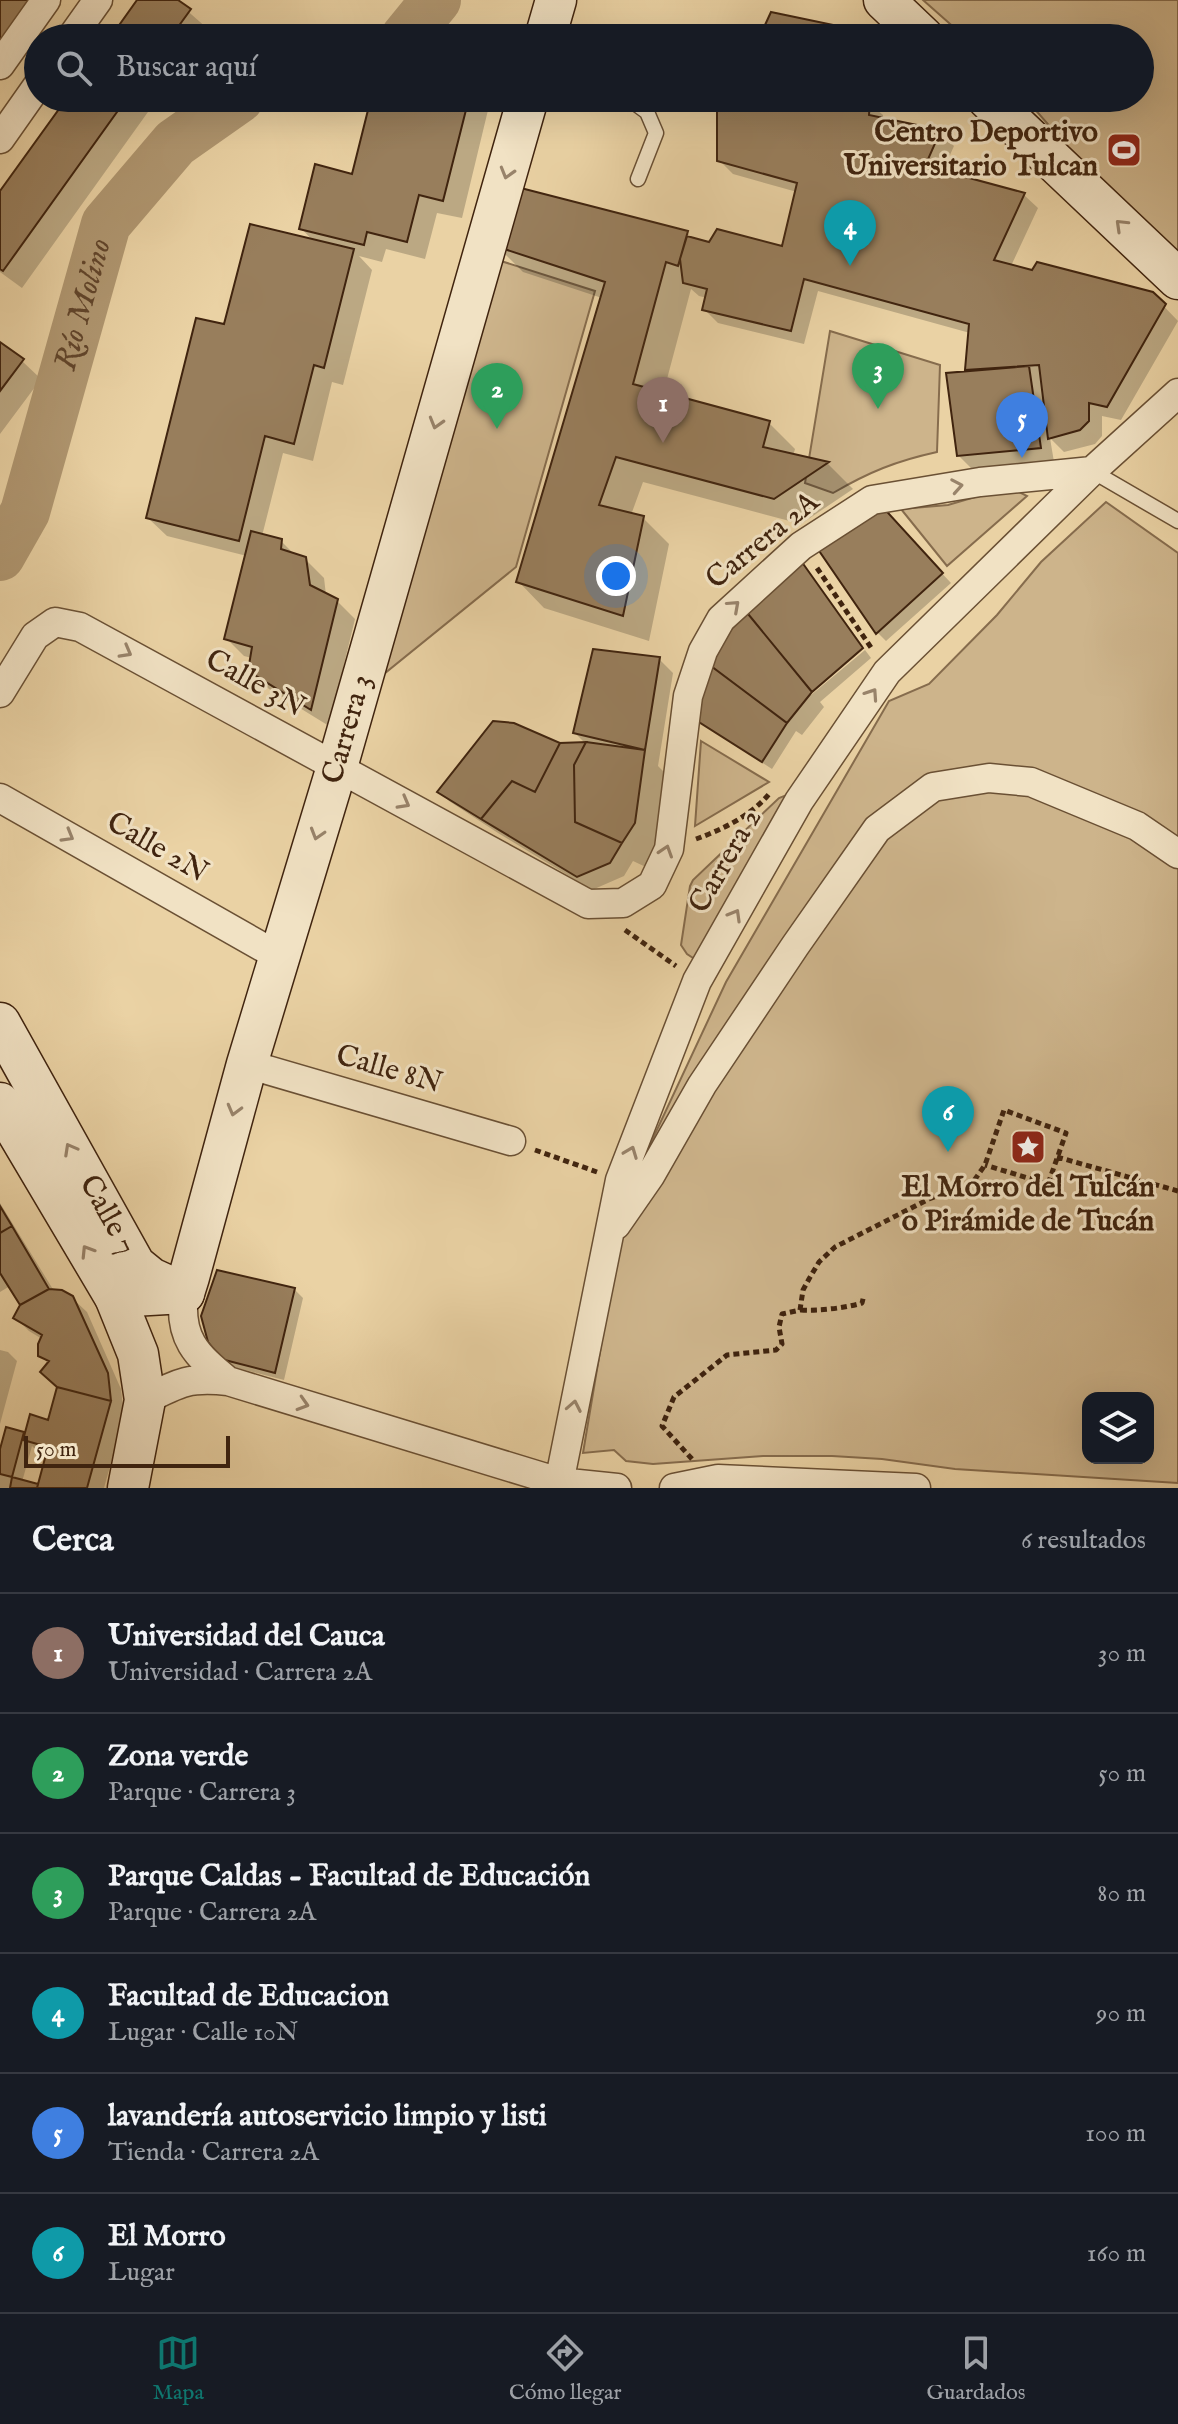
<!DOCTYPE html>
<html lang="es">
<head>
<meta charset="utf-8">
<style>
  body { margin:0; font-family:"IM FELL English",serif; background:#20242c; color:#f1f3f6 }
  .controls { position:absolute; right:24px; bottom:24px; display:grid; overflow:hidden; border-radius:16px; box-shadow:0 8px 32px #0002 }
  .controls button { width:72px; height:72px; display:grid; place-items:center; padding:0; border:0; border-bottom:2px solid #363941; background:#171b24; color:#f1f3f6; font:40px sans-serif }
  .scale { position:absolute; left:24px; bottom:20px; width:206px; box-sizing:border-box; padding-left:8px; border:4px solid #40240f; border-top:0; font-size:22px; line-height:28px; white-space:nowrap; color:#40240f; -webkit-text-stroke:6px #f1e2c4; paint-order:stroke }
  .you { position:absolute; left:616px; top:576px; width:28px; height:28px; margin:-20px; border:6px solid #fff; border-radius:50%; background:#1a73e8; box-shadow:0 0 0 12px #1a73e833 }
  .badge { display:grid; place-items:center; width:52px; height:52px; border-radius:50%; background:#0f766e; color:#fff; font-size:26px; font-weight:700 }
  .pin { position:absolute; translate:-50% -66px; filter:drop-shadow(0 2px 4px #0008) }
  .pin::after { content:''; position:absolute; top:42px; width:28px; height:24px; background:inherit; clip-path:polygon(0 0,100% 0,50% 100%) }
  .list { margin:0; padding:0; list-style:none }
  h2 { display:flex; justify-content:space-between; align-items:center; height:104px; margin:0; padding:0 32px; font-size:34px }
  h2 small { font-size:26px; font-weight:400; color:#9ea1a6 }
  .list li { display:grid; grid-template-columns:52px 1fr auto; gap:24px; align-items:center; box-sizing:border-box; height:120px; padding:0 32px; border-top:2px solid #363941 }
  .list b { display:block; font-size:30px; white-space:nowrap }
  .list p { margin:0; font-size:26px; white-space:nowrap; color:#9ea1a6 }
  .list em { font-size:26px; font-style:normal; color:#9ea1a6 }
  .icon { flex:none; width:44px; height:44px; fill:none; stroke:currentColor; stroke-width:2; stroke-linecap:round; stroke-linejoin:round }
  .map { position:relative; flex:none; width:1178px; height:1488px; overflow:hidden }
  .search { position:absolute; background:#171b24; box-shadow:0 8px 32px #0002; left:24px; right:24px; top:24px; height:88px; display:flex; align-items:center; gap:20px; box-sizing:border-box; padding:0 28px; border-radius:44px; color:#9ea1a6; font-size:30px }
  .sheet { height:824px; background:#171b24 }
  nav { display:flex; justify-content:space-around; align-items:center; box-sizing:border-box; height:112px; border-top:2px solid #363941; background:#171b24; font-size:22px; color:#9ea1a6 }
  nav a { display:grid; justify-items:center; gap:4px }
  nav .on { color:#0f766e }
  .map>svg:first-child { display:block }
  .green { fill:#cdb48b; stroke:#866c4d; stroke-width:2; fill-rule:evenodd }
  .shadow { fill:#0003 }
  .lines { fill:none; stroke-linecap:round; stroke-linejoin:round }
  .river { stroke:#b09771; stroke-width:50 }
  .building { fill:#987e5c; stroke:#40240f; stroke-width:2 }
  .service-casing { stroke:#6a5034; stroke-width:17 }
  .minor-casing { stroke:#6a5034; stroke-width:31 }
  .secondary-casing { stroke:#40240f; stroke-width:43 }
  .path { stroke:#40240f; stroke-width:5; stroke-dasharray:6 4; stroke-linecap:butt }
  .service { stroke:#f1e2c4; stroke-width:14 }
  .minor { stroke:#f1e2c4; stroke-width:28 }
  .secondary { stroke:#f1e2c4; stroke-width:40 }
  .oneway { stroke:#98836a }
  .labels { text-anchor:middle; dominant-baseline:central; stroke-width:6; stroke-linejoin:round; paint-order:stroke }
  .poi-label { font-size:30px; font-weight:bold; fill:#40240f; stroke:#f1e2c4; text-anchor:end }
  .street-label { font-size:30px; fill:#40240f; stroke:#f1e2c4 }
  .water-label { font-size:32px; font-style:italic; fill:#62462c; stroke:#f1e2c4 }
</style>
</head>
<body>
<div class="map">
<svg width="1178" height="1488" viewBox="0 0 1178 1488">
  <rect width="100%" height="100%" fill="#ead2a4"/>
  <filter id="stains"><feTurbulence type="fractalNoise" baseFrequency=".0025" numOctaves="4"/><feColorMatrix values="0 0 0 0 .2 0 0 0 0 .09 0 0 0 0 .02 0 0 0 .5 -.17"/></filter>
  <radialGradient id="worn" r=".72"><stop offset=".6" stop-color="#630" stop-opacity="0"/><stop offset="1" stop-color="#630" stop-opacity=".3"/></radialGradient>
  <path class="green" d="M923,0H1178V260L1115,201L1025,98H1140V38H966Z
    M482,255L595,291L516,567L374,682Z
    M830,331L940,365L937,452C896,461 869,472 833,493L805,483Z
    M1009,487L1027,496L947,566L901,509L948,505Z
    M1106,502L1178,553V1483L955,1469L882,1459L832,1456H763L653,1464L626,1461L614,1450L583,1453L616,1256L633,1181L726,982L889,701L929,684L997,615L1041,562ZM1088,1398H1148V1458H1088Z
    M701,741L769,782L695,826Z
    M784,796L785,800L707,967L687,954L681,945L690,886L693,880L779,798Z"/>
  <path class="shadow" d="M139,0H175L208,29L201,38H112Z
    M837,28L847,38H761Z
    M69,98H158L22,288L0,272V194Z
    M406,98H481L489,106L462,218L437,213L425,259L386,249L382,262L359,256L372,270L343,385L332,382L313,461L283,453L262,536L281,541L296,556L305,559L324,578L326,595L337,601L355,619L329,726L269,689L250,670L252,658L244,656L226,638L247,556L167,536L148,518L226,327L314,242L301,228L354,176L403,112Z
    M719,98H863L883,115V120L940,132L954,146L942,173L1024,195L1038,208L1011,266L1152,294L1178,321L1121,420L1102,416V436L1095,444L1064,452L1050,438L1054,462L973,470L959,456L970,333L818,291L804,344L718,323L704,309L707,298L699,296L691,289L663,394L769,423L795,449L793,456L828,464L853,489L801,524L643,482L631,515L643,518L669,544L649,641L544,608L518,581L602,298L523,272L497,246L687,233L695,241L709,245L784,248L797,192L733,174L719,160Z
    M0,345L22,361L41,379L0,434Z
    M887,515L951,583L886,641L877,632Z
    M799,560L863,646L811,690V695L865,650L871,658L820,702L824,707L802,735L796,731L772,769L703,725L693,716Z
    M659,659L673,673L658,766L670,778L660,850L648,868L633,861L624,876L592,890L498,833L449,801L440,792L559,745L586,744L575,733Z
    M0,1203L54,1291L72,1298L87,1312L121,1389L124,1416L104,1488H39L48,1456L39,1453L32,1446L22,1482L39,1488H0V1456L23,1434L26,1436L50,1422L59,1388L49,1364L40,1355L42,1339L29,1331L15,1317L22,1305L10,1286L0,1292Z
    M294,1289L303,1298L284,1380L233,1367L223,1357Z
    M0,1350L8,1352L17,1361L0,1424Z"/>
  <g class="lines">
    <g class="river">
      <path d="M405,38L436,0"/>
      <path id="s1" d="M0,556L25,512L106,224L175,143L239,98"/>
    </g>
  </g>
  <path class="building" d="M0,0H36L0,43Z
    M137,0H178L191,9L170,38H110Z
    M771,12L838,26L834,38H759Z
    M67,98H127L3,271L0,269V191Z
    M404,98H469L443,201L419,195L407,242L367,232L364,245L299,229L315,164L352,174L370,102L401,110Z
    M717,98H865L870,99L869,115L941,130L925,166L1025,193L994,260L1032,270L1037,262L1153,292L1166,304L1107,407L1089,403V421L1080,430L1048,439L1039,365L965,370L969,324L804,279L791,331L702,310L707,289L683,283L680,259L687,236L709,242L717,229L782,246L797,183L717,161Z
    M513,186L688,231L678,266L666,262L633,384L770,421L763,447L829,462L774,499L616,457L599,505L644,516L623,616L516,582L605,282L495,246Z
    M250,224L354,249L324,368L314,365L294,444L265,436L239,541L146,518L196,318L224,324Z
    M0,342L24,359L0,391Z
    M1029,366L1041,448L957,456L946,373Z
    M879,503L943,573L876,634L811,539Z
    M251,531L282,539L281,549L306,557L310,585L338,599L311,710L248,671L252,647L224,639Z
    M799,558L863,648L812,692L744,609Z
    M744,609L812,692L787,723L707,663Z
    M593,649L660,657L645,750L573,733Z
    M707,663L787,723L762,762L691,717Z
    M493,721L514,723L560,743L535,792L512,781L481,819L437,792Z
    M586,742L645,750L635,823L622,843L575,822L574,765Z
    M586,742L574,765L575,822L622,843L610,863L577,877L481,819L512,781L535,792L560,743Z
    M0,1206L12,1226L0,1233Z
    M12,1226L49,1289L20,1305L0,1273V1233Z
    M217,1270L295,1288L275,1373L221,1359L208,1342L201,1316Z
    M49,1289L62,1290L73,1296L108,1373L111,1401L57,1387L40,1372L49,1361L38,1356V1344L42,1335L13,1318L20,1305Z
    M57,1387L111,1401L87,1488H37L48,1447L23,1440L30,1414L48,1420Z
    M6,1427L24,1432L12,1477L0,1474V1449Z
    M12,1477L38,1484L37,1488H10Z"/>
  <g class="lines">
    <defs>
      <path id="service" d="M628,98L647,112L656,133L638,179
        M1092,471L1178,521"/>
      <path id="minor" d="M71,38L98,0
        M0,65L46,0
        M0,139L38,85
        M0,693L35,636L55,622L80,627L588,904L623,903L652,885L669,849L688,696L703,651L721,619L801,546L872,500L980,482L1092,471
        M0,798L280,957
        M247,1064L511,1141
        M616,1225L650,1176L702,1085L795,946L877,829L933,787L989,778L1031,782L1137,826L1178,854
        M184,1293C178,1338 196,1355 228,1381
        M145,1400C180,1382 189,1377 228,1381L559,1482L617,1488
        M558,1488L620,1180L697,981L799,801L887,672L1092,471L1178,393
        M674,1488L718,1479L916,1488"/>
      <g id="secondary">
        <path d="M884,0L924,38"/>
        <path d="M545,38L556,0"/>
        <path d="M987,98L1178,279"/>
        <path id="s2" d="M0,1023L135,1265L151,1278L184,1293"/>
        <path d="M0,1103L115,1297L138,1354L145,1400L128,1488"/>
        <path id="s3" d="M115,1297L184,1293L189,1277L247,1064L337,767L528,98"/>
      </g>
    </defs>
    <use href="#service" class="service-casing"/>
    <use href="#minor" class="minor-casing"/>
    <use href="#secondary" class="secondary-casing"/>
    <path class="path" d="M817,568L872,649
      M696,839C721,830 751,816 769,794
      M625,930L676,966
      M535,1150L597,1172
      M1057,1157L1178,1191
      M801,1310C818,1311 846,1308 862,1303L864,1295
      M692,1459L662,1426L674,1397L727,1355L776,1350L782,1344L779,1327L782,1314L800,1310L803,1290L809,1279L819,1262L835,1247L929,1199L973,1182L985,1165L1004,1110L1066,1133L1048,1184L985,1165"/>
    <use href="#service" class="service"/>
    <use href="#minor" class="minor"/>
    <use href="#secondary" class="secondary"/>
  </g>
  <defs><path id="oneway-chevron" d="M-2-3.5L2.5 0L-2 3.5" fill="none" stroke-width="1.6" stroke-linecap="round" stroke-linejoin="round" transform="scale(2)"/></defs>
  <g class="oneway">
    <use href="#oneway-chevron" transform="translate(507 173) rotate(106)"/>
    <use href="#oneway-chevron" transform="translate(1121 225) rotate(-136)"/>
    <use href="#oneway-chevron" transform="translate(436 423) rotate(106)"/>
    <use href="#oneway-chevron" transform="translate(957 486) rotate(-10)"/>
    <use href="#oneway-chevron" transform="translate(734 606) rotate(-42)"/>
    <use href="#oneway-chevron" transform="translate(126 652) rotate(29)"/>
    <use href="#oneway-chevron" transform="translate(872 694) rotate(-56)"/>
    <use href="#oneway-chevron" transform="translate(404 803) rotate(29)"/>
    <use href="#oneway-chevron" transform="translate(317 834) rotate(107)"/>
    <use href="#oneway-chevron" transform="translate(68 836) rotate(30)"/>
    <use href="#oneway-chevron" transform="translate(666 851) rotate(-72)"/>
    <use href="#oneway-chevron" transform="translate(735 915) rotate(-60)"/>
    <use href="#oneway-chevron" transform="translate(234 1110) rotate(105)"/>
    <use href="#oneway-chevron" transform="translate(70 1149) rotate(-119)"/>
    <use href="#oneway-chevron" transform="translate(631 1152) rotate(-69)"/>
    <use href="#oneway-chevron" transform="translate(87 1251) rotate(-122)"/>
    <use href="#oneway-chevron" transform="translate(303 1404) rotate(17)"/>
    <use href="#oneway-chevron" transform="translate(574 1406) rotate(-79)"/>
  </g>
  <defs>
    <symbol id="stadium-square" viewBox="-11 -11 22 22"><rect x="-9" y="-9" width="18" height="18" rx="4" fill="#8f2418" stroke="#f1e2c4"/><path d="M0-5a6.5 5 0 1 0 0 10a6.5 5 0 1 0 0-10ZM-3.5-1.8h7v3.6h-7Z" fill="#fff"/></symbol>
    <symbol id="sight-square" viewBox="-11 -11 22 22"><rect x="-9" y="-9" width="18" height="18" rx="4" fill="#8f2418" stroke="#f1e2c4"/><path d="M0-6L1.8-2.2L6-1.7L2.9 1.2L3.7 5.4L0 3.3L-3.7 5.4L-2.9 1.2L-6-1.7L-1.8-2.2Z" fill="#fff"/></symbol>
  </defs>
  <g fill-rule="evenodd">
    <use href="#stadium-square" x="1104" y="130" width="40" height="40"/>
    <use href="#sight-square" x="1008" y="1127" width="40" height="40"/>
  </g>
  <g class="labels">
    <g class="poi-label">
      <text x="1098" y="133">Centro Deportivo<tspan x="1098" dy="34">Universitario Tulcan</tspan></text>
      <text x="1028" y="1188" text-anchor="middle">El Morro del Tulcán<tspan x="1028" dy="34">o Pirámide de Tucán</tspan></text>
    </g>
    <g class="street-label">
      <text transform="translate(763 541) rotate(-39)">Carrera 2A</text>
      <text transform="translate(255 684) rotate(29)">Calle 3N</text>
      <text stroke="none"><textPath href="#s3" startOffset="656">Carrera 3</textPath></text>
      <text transform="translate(157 848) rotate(30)">Calle 2N</text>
      <text transform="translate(726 861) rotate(-60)">Carrera 2</text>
      <text transform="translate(389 1070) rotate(16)">Calle 8N</text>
      <text stroke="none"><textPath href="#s2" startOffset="220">Calle 7</textPath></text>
    </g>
    <g class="water-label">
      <text stroke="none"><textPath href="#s1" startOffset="266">Río Molino</textPath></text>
    </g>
  </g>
  <rect width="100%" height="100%" filter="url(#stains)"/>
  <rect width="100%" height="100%" fill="url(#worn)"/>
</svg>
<div class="controls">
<button><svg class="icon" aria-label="layers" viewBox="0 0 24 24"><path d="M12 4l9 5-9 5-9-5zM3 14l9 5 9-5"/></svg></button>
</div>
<div class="scale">50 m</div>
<div class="you"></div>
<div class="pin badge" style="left:663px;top:443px;background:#8d6e63">1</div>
<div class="pin badge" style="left:497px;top:429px;background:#2e9e5b">2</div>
<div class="pin badge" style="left:878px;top:409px;background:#2e9e5b">3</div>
<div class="pin badge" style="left:850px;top:266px;background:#0f9aa8">4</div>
<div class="pin badge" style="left:1022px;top:458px;background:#3f7fe0">5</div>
<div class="pin badge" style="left:948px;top:1152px;background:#0f9aa8">6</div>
<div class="search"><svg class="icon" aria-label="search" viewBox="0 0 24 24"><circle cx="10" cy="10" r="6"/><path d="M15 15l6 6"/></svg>Buscar aquí</div>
</div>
<section class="sheet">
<h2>Cerca<small>6 resultados</small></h2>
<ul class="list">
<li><span class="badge" style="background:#8d6e63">1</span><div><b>Universidad del Cauca</b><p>Universidad · Carrera 2A</p></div><em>30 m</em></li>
<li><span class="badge" style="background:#2e9e5b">2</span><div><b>Zona verde</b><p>Parque · Carrera 3</p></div><em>50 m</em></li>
<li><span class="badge" style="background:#2e9e5b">3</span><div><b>Parque Caldas - Facultad de Educación</b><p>Parque · Carrera 2A</p></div><em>80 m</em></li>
<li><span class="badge" style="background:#0f9aa8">4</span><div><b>Facultad de Educacion</b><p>Lugar · Calle 10N</p></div><em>90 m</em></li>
<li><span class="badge" style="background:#3f7fe0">5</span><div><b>lavandería autoservicio limpio y listi</b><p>Tienda · Carrera 2A</p></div><em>100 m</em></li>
<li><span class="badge" style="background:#0f9aa8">6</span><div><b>El Morro</b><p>Lugar</p></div><em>160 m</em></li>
</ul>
</section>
<nav>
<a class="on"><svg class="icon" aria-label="map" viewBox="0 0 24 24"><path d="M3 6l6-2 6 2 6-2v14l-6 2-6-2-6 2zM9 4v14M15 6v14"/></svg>Mapa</a>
<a><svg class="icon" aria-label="directions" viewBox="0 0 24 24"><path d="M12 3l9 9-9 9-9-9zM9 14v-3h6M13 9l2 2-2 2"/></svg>Cómo llegar</a>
<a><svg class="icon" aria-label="saved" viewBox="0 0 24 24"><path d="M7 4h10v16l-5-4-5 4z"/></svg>Guardados</a>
</nav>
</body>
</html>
